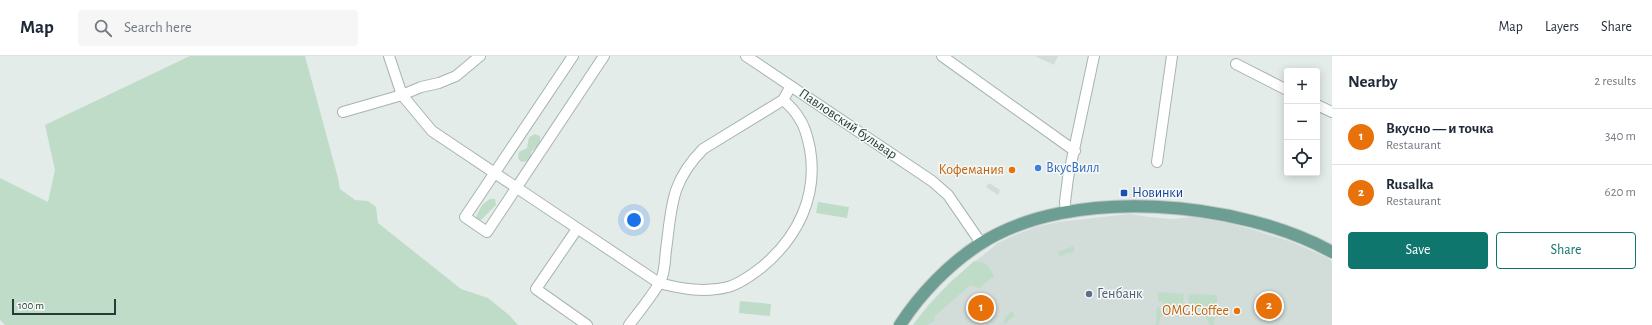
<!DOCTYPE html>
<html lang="en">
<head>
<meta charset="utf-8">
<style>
  body { margin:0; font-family:"Alegreya Sans",sans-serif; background:#f6f6f7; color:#1f2937 }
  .controls { position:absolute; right:12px; top:12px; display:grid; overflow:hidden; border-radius:4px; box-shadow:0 2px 10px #0003 }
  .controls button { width:36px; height:36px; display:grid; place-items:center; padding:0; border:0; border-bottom:1px solid #e0e1e3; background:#fff; color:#1f2937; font:20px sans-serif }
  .scale { position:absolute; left:12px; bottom:10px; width:104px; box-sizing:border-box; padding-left:4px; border:2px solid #253d37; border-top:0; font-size:11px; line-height:14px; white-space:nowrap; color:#253d37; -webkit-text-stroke:3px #f5f9f7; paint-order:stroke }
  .you { position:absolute; left:634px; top:164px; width:14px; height:14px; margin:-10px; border:3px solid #fff; border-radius:50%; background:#1a73e8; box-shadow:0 0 0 6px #1a73e833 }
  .badge { display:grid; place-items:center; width:26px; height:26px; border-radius:50%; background:#0f766e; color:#fff; font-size:13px; font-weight:700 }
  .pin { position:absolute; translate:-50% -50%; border:2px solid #fff; box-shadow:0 1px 4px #0006 }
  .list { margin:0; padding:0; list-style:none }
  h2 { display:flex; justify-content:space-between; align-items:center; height:52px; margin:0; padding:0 16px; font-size:17px }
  h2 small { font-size:13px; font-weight:400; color:#747a83 }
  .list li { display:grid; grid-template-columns:26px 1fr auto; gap:12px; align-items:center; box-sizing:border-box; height:56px; padding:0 16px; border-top:1px solid #e0e1e3 }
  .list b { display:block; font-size:15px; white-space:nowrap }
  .list p { margin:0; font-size:13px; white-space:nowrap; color:#747a83 }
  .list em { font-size:13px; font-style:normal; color:#747a83 }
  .actions { display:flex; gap:8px; padding:12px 16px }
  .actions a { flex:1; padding:9px 0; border:1px solid #0f766e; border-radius:4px; text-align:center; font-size:14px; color:#0f766e }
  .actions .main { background:#0f766e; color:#fff }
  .icon { flex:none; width:22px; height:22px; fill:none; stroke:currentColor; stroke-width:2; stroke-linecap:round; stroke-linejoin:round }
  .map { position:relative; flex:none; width:1332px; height:269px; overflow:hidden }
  header { display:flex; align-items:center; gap:24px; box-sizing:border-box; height:56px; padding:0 20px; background:#fff; border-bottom:1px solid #e0e1e3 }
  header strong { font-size:19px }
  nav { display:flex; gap:22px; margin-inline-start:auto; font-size:14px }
  .search { width:280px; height:36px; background:#f6f6f7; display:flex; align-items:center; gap:10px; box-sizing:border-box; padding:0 14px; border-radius:4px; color:#747a83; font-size:15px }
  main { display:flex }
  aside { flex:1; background:#fff }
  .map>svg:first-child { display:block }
  .built { fill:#d2dcd8 }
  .green { fill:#bfdcc8 }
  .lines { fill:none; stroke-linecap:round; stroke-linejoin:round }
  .minor-casing { stroke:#a7b4b0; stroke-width:12 }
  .major-casing { stroke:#c2c9c7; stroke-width:14 }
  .minor { stroke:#fff; stroke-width:10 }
  .major { stroke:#6d9e93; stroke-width:12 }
  .shop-dot { fill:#3f7fe0; stroke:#f5f9f7; stroke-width:1.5 }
  .food-dot { fill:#e8710a; stroke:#f5f9f7; stroke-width:1.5 }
  .transit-dot { fill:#1a4fb4; stroke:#f5f9f7; stroke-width:1.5 }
  .service-dot { fill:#5c6f8a; stroke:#f5f9f7; stroke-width:1.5 }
  .labels { text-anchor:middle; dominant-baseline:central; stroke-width:3; stroke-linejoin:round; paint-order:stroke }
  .street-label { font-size:14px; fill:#253d37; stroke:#f5f9f7 }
  .shop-label { font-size:14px; fill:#366cbe; stroke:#f5f9f7; text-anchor:start }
  .food-label { font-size:14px; fill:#c56008; stroke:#f5f9f7; text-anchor:end }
  .transit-label { font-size:14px; fill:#164399; stroke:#f5f9f7; text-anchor:start }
  .service-label { font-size:14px; fill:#4e5e75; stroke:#f5f9f7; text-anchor:start }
</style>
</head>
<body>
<header>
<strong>Map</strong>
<div class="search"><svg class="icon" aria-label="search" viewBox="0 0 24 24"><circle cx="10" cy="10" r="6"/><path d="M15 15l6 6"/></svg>Search here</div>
<nav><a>Map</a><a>Layers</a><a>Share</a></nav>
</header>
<main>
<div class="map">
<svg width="1332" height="269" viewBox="0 0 1332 269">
  <rect width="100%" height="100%" fill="#e4ece9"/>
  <path class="built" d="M1035,0H1058L1054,9Z
    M989,127L1000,134L998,139L986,131Z
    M1129,158L1149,161L1172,163L1194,161L1228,167L1254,174L1292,186L1326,201L1332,205V269H913L928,249L951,225L998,187L1015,179L1036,171L1058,166Z"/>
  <path class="green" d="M190,0H305L338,122L340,133L355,144L368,145L376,151L378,167L461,233L488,242L509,259L518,269H5L0,264V122L48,146L55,114L45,69Z
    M535,78L540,80V88L531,96V101L529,105L521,106L518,102L519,96L527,92L529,81Z
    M490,143H495L496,149L480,165L475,163L482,149Z
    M818,146L849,151L847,162L816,157Z
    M1074,190V196L1068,197L1061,200L1057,196Z
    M974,205C986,205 989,211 994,220L979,232L970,229L934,261L935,265L927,269H913C931,245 952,225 974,205Z
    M1158,236L1184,238L1183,249L1175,250L1167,254L1163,250V246L1158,245Z
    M1189,238L1217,239V248H1213L1203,257L1196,252L1188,250Z
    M740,245L771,248L770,260L739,257Z
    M1157,251H1159L1165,257L1160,262L1158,269H1156Z
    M1011,255L1015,259L1004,269L1005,262Z
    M1212,255H1215L1214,269H1210L1205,260Z"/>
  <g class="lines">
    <defs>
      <path id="minor" d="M389,0L402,39L432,75L659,227C682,233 705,237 728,231C740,228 753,218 762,211C798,181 818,140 810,93C808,83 805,70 799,62C795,55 789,49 783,44
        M573,0L465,161L487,176L604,0
        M746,0L932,125L948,139L981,187
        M942,0L1075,95
        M1236,8L1287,34
        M1317,49L1332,56
        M343,56L402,39L421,31L439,27L456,20L480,0
        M1157,106L1172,0
        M1066,157L1065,146L1068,122L1094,0
        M577,173L536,233L587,269
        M629,269C637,258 659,232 662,221C665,213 665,202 666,194C672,150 670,127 703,93L783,44L791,30"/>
      <path id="major" d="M900,269C920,238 949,208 980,188C1071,129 1240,145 1332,196"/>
    </defs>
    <use href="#minor" class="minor-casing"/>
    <use href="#major" class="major-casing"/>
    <use href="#minor" class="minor"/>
    <use href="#major" class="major"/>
  </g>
  <circle class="shop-dot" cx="1038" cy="112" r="4"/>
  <g class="food-dot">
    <circle cx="1012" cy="114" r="4"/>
    <circle cx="1237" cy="255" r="4"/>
  </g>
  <rect class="transit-dot" x="1120" y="133" width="8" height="8" rx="2"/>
  <circle class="service-dot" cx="1089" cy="238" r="4"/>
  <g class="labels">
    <g class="street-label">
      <text transform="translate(848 68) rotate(34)">Павловский бульвар</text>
    </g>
    <g class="shop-label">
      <text x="1046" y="112">ВкусВилл</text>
    </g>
    <g class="food-label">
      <text x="1004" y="114">Кофемания</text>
      <text x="1229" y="255">OMG!Coffee</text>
    </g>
    <g class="transit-label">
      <text x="1132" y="137">Новинки</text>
    </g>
    <g class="service-label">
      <text x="1097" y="238">Генбанк</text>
    </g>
  </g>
</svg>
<div class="controls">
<button>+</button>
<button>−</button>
<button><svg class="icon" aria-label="locate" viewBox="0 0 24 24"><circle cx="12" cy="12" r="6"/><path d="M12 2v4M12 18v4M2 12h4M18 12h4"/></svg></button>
</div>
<div class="scale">100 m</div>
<div class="you"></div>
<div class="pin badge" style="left:981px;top:252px;background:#e8710a">1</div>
<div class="pin badge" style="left:1269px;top:250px;background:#e8710a">2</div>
</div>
<aside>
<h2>Nearby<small>2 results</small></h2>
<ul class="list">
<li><span class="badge" style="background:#e8710a">1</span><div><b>Вкусно — и точка</b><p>Restaurant</p></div><em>340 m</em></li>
<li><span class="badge" style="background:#e8710a">2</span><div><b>Rusalka</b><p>Restaurant</p></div><em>620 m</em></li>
</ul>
<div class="actions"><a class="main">Save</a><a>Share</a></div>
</aside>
</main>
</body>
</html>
